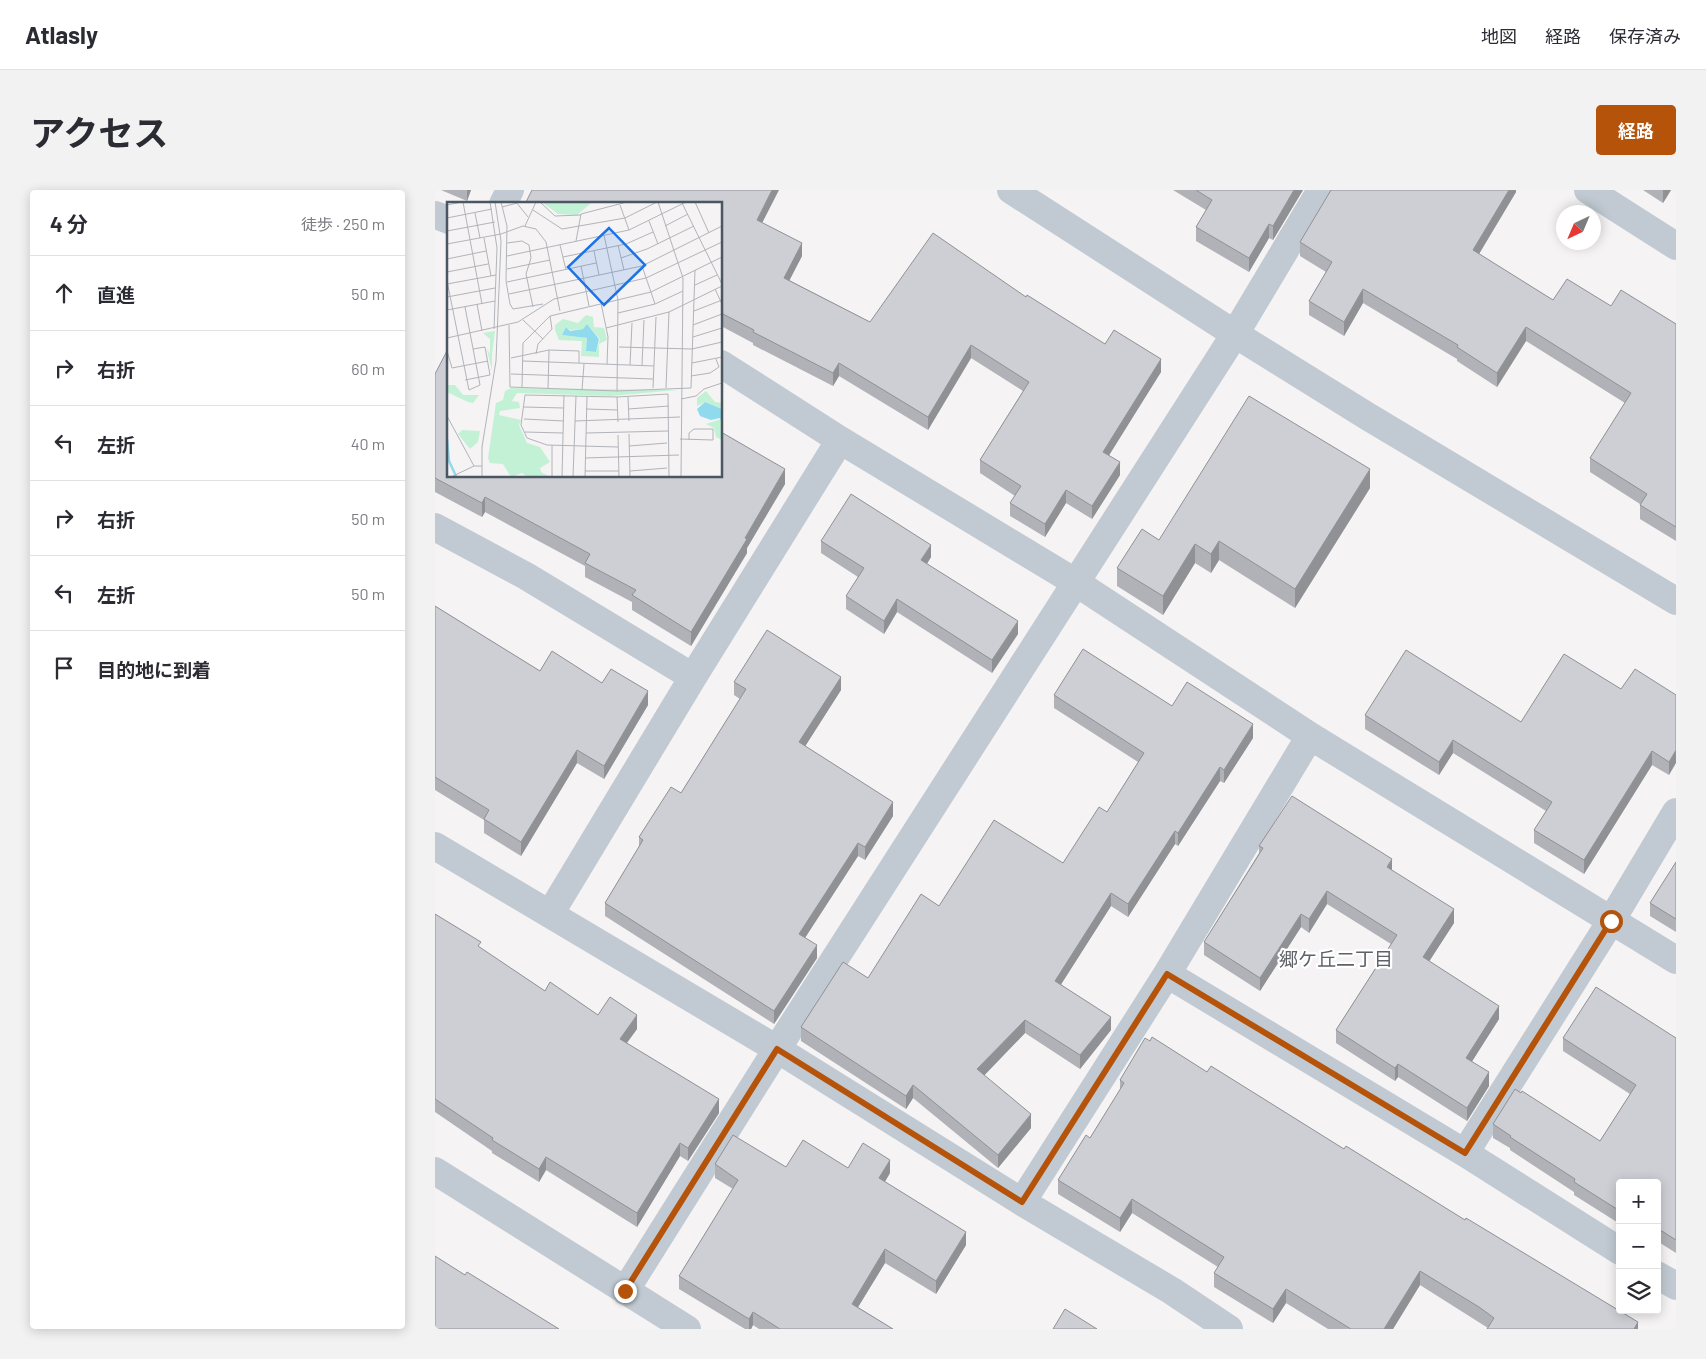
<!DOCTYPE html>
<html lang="ja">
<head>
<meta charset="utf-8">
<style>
  body { margin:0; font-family:Barlow,"Noto Sans JP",sans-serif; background:#f2f2f3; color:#2b2b33 }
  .controls { position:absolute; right:15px; bottom:15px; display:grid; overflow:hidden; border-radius:5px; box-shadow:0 2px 12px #0003 }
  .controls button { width:45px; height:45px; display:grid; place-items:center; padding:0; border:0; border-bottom:1px solid #e1e1e2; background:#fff; color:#2b2b33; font:25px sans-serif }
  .compass { position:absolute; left:1121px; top:15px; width:45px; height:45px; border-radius:50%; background:#fff; box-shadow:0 2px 12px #0003; rotate:224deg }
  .stop { position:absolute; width:15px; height:15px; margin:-11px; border:4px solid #b45309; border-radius:50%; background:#fff }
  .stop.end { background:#b45309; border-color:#fff; box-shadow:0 1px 5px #0008 }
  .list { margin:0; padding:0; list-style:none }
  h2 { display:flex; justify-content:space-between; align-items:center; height:65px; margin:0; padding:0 20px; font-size:21px }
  h2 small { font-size:16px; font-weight:400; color:#7c7c81 }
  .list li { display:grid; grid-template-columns:32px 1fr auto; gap:15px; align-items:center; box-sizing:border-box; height:75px; padding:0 20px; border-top:1px solid #e1e1e2 }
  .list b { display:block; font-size:19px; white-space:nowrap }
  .list em { font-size:16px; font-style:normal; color:#7c7c81 }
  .icon { flex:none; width:28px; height:28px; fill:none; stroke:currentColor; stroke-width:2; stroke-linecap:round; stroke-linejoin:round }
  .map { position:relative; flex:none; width:1241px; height:1139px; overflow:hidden; border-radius:5px }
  header { display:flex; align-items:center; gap:30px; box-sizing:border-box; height:70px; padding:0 25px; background:#fff; border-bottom:1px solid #e1e1e2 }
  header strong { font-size:24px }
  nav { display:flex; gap:28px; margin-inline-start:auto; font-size:18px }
  .intro { display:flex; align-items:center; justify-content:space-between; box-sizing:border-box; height:120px; padding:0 30px }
  h1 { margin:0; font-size:35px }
  .button { padding:12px 22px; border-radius:5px; background:#b45309; color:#fff; font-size:18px; font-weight:700 }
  main { display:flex; gap:30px; padding:0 30px }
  aside { flex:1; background:#fff; border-radius:5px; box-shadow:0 2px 12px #0003 }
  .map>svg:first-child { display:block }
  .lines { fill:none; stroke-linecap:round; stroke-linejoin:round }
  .minor { stroke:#c1cad2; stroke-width:28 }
  .tertiary { stroke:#c1cad2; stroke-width:28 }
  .wall { fill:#b0b2b7 }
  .shaded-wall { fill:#909195 }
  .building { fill:#cdcfd5; stroke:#909195 }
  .route { stroke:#b45309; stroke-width:6 }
  .labels { text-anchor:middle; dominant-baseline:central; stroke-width:4.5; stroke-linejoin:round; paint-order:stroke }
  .neighbourhood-label { font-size:19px; fill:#5f6368; stroke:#fff }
  .inset-river { fill:none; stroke:#90daee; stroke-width:2.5 }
  .inset-road { fill:none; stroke:#b1b4b9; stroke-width:1 }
  .view { fill:#1a73e8; fill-opacity:0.15; stroke:#1a73e8; stroke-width:2.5 }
  .inset-edge { fill:none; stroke:#4a5661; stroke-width:2.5 }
</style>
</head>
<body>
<header>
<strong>Atlasly</strong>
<nav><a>地図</a><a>経路</a><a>保存済み</a></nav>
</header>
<div class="intro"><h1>アクセス</h1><a class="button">経路</a></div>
<main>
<aside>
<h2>4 分<small>徒歩 · 250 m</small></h2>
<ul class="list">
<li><svg class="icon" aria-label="ahead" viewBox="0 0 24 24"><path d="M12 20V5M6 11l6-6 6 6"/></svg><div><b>直進</b></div><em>50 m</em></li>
<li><svg class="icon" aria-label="right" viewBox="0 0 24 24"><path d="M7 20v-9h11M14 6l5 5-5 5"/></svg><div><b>右折</b></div><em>60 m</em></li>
<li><svg class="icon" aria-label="left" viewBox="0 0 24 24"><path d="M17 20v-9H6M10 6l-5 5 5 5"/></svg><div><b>左折</b></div><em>40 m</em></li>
<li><svg class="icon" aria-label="right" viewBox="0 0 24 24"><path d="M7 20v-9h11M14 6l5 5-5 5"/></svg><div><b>右折</b></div><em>50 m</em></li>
<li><svg class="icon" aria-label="left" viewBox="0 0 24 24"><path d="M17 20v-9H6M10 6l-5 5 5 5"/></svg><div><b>左折</b></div><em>50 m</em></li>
<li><svg class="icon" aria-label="arrive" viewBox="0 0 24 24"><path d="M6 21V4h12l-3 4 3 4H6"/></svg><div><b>目的地に到着</b></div></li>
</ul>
</aside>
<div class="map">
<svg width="1241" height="1139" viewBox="0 0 1241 1139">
  <rect width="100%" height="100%" fill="#f5f3f3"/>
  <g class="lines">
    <path class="minor" d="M1153,0L1241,56
      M68,14L75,0
      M0,25L14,30
      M286,174L405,250L640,392L875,546L1241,770
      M0,337L91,386L258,487
      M0,656L342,859L587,1012L737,1101L794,1139
      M115,724L258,487L405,250
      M732,784L1030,963L1185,1061
      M1030,963L1176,731L1241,622
      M0,981L252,1139
      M587,1012L732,784L875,546
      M1222,1085L1241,1096
      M190,1101L342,859L800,144L886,0"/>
    <path class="tertiary" d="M576,0L800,144L932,226L1241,411"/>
  </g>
  <path class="wall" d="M6,0H36L32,11Z
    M738,0H868L838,50L834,48L814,82L761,51V37L771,20Z
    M1081,0V2L1044,64L1118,110L1176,116L1241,134V351L1205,329V314L1155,282V268L1190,213L1091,151L1062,197L1022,171V169L928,113L909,146L874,125V111L891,82L865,66V52Z
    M1208,0H1236L1228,13Z
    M286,14L327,33L367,66L354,90L435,132L591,107L670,154L726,182L674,265L685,285L657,329L631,313L610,347L575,326V313L580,306L545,283V270L588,201L536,168L493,240L404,186L398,196L318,155V153L286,136Z
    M0,184L350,294L312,358V363L256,456L197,420V412L150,387V376L50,322L47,327L0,302Z
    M935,298L860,418L784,370L776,383L760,373L728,425L682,396V378L724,350Z
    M386,351L496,367L492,374L583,444L557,483L462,422L449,444L411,419V406L423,387L386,363Z
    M0,416L105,481L167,493L213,515L169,589L142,573L86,666L49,643V630L0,600Z
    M299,492L406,500L370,556L458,626L430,670L423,666L370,748L382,768L339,834L170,726V713L204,657V647L246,603L305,509L299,505Z
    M1186,499L1241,505L1234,585L1217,575L1149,684L1099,653V640L1111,621L1018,563L1004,585L930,539V525L1086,532Z
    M619,505L737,516L818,548L789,593L785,591L743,656L740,654L693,727L676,716L626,794L676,840L645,879L590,843L549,885L596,938L563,978L478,908L471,919L366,851V837L433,788L504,716L628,673L672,622L703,572L619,518Z
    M824,656L957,680L1019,733L994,771L1064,829L1037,871L1054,896L1032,931L963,887L960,891L901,853V840L956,754L892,714L874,743L866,737L825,801L769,765V752L824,663Z
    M1241,672V742L1215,726V713Z
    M0,724L46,759L110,801L163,825L202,839L192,853L284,923L253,971L245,966L202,1037L111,980L104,992L57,963V961L0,922Z
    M1128,848H1241V1063L1222,1051V993H1185V1034L1139,1005V1002L1075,960V958L1058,948V934L1165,951L1195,904L1128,861Z
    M715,851L772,882L909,959L1203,1139L1053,1138L985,1095L958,1139H893L851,1113L838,1133L779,1097V1083L783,1077L697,1023L685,1042L623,1004V990L655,948L685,901V890Z
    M280,974L351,977L413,978L455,983L450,992L531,1055L501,1104L450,1073L423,1117L458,1139H324L318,1135L316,1139H310L244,1099V1086L298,999L280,988Z"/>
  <path class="shaded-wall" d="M32,0H36L32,11Z
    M337,0H344L322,43V30Z
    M859,0H868L838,50V36Z
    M1074,0H1081V2L1038,74V60Z
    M1228,0H1236L1228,13Z
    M834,34V48L814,82V68Z
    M367,53V66L349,101V88Z
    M928,99V113L909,146V132Z
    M1091,137V151L1062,197V183Z
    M536,155V168L493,240V227Z
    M726,169V182L668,275V262Z
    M404,173V186L398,196V183Z
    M685,272V285L657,329V316Z
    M350,279V294L312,358V363L256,456V442Z
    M935,279V298L860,418V399Z
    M631,300V313L610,347V334Z
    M50,307V322L47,327V313Z
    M784,351V370L776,383V364Z
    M760,354V373L728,425V406Z
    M496,355V367L486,383V370Z
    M462,409V422L449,444V431Z
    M583,431V444L557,483V470Z
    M406,487V500L364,566V552Z
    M213,501V515L169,589V576Z
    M818,534V548L789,593V580Z
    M1018,550V563L1004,585V572Z
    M142,560V573L86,666V652Z
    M1241,560V573L1234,585V572Z
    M1217,561V575L1149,684V670Z
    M785,577V591L743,656V643Z
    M458,612V626L430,670V657Z
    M740,641V654L693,727V714Z
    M423,653V666L364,757V744Z
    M957,669V683L952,677Z
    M892,701V714L874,743V729Z
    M676,703V716L620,804V791Z
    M1019,719V733L988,781V767Z
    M866,724V737L825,801V788Z
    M382,755V768L339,834V821Z
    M1064,816V829L1031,881V868Z
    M202,825V839L185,862V849Z
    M676,827V840L645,879V865Z
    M590,830V843L542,893V879Z
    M963,874V887L960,891V878Z
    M1054,882V896L1032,931V918Z
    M478,895V908L471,919V906Z
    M284,909V923L253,971V958Z
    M596,924V938L563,978V965Z
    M245,953V966L202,1037V1023Z
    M111,967V980L104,992V979Z
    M455,970V983L444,1001V988Z
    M697,1009V1023L685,1042V1028Z
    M531,1042V1055L501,1104V1091Z
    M450,1059V1073L417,1127V1114Z
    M985,1081V1095L958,1139H949Z
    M851,1099V1113L838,1133V1119Z
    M318,1122V1135L316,1139H314V1129Z
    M1203,1132V1139H1199Z"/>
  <path class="building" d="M97,0H337L322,30L367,53L349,88L435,132L498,43L591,107L592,105L670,154L679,140L726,169L668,262L685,272L657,316L631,300L610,334L575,313L586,296L545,270L594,192L536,155L493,227L404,173L398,183L318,142L319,140L286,123V14H90Z
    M761,0H859L838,36L834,34L814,68L761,37L777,10Z
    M896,0H1074L1038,60L1118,110L1132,89L1176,116L1186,100L1241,134V337L1205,315L1212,304L1155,268L1196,203L1091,137L1062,183L1022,157L1023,155L928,99L909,132L874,111L897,72L865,52Z
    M14,157V286H286V242L350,279L310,348L312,349L256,442L197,405L201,400L150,373L155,364L50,307L47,313L0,288V184Z
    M814,206L935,279L860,399L784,351L776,364L760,354L728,406L682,378L707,339L724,350Z
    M416,304L496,355L486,370L583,431L557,470L462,409L449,431L411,406L429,378L386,351Z
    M0,416L105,481L117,461L167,493L176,479L213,501L169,576L142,560L86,652L49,629L54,620L0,587Z
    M332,440L406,487L364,552L458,612L430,657L423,653L364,744L382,755L339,821L170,713L208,650L204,647L236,597L246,603L311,499L299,492Z
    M648,459L737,516L752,492L818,534L789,580L785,577L743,643L740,641L693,714L676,703L620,791L676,827L645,865L590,830L542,879L596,924L563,965L478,895L471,906L366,837L408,772L433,788L486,704L504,716L559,630L628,673L664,617L672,622L709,563L619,505Z
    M971,460L1086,532L1129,464L1186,499L1200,479L1241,505V560L1234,572L1217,561L1149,670L1099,640L1117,612L1018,550L1004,572L930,525Z
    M857,606L957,669L952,677L1019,719L988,767L1064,816L1031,868L1054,882L1032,918L963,874L960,878L901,840L962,745L892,701L874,729L866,724L825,788L769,752L828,658L824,656Z
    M1241,672V729L1215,713Z
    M0,724L46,752L43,756L110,801L115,792L163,825L175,807L202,825L185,849L284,909L253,958L245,953L202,1023L111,967L104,979L57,950L58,948L0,909Z
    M1161,797L1241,848V1050L1222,1038V993H1185V1021L1139,992L1140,989L1075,947L1076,946L1058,934L1080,899L1086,903L1087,901L1165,951L1201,895L1128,848Z
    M717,847L772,882L776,876L909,959L911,956L1030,1030L1031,1028L1203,1132L1199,1139H1052L1059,1128L1044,1117L985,1081L949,1139H916L851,1099L838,1119L779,1083L789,1067L697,1009L685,1028L623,990L651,945L655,948L689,893L685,890L710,848L715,851Z
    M298,945L351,977L368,950L413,978L428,953L455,970L444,988L531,1042L501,1091L450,1059L417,1114L458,1139H345L318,1122L314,1129L244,1086L303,990L280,974Z
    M0,1066L30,1085L32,1082L124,1139H0Z
    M630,1119L662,1139H618Z"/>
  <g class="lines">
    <path class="route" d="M190,1101L342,859L587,1012L732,784L1030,963L1176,731"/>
  </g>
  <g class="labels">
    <g class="neighbourhood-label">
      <text x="901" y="768">郷ケ丘二丁目</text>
    </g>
  </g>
  <g transform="translate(12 12)">
    <rect width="275" height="275" fill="#f5f3f3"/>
    <path d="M95,0H142L143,2L130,13L111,12ZM139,113L146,115L147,125L157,126L160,138L152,142V155L134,154L135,139L112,138L108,128V123L116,117L131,121ZM140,122L153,137L149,150L139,149L140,136L115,133L119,125L123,128L136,127ZM48,129L45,153V169L40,147L43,152V137L36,131ZM0,183H8L16,193H32L26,201L21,200L0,190ZM64,186L231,188L164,194L70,191L65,199L72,200L73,206L53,209L52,213L74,218L72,223L80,241L93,245L103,260L93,266L94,270L103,275H80L75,271L64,275L56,262L43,261L41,256L49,201L56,198L58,189ZM259,189L268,200L275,201V207L258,200L250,204V196ZM274,217L275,223V238L269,235L267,226L259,222ZM15,228L33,229L31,240L23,247L11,232Z" fill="#c3f1d5" fill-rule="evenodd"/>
    <path d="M140,122L152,137L149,150L139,149L140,136L115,133L119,125L123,129L136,127ZM258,200L275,207V222L273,216L264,218L253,214L250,207Z" fill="#90daee"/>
    <path class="inset-river" d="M0,237L2,259L9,274"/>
    <path class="inset-road" d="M16,0L35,102M43,0L50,46L47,127M54,0L60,24L59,79L63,102L66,107L96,102M69,0L81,15M93,0L108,14L134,13M211,0L236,76L234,275M248,0L262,31M235,1L275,82M0,3L15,0M173,3L182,28M55,5L70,1M86,8L115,27L178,16L210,0M28,11L33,36M0,16L45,7M202,19L211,42M78,24L89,0M218,24L241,12M0,29L48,20M157,33L171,98L170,189M37,36L44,74M129,39L134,12L180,0M60,41L75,39L82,43L84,56L79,72L86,105M0,42L54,32L76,24L89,27L99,40L113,109M113,43L119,68M171,43L177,68M147,49L152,73M60,54L182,28L239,0M116,55L179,42L206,30M174,56L200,47L247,24M0,57L39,49M134,64L142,104M195,64L208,102M60,67L103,58M0,70L41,62M0,79L22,188L33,183L18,105M60,80L149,61M0,82L49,73M248,83L270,73M268,87L275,102M62,92L195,64L275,24M0,95L48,86M154,101L161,135L160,162M30,102L35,129M0,108L48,99M247,109L275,98M171,111L208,102L236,89M76,118L96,137M62,123L63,185L170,189L244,186L248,68M246,123L275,112M159,126L222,110L275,84M246,135L275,126M0,136L71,120L107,97L199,76L275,40M172,145L245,147L275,140M0,149L5,166L41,159M89,152L91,142L105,127L103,114M64,156L102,148L132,149V161M76,159L207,164M245,161L275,155M183,163L185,121M195,163L197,118M64,172L206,177M244,174L263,171L272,165L269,157M18,178L43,173L38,145L26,147M75,185L76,141L103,114L204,90L275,55M206,186L209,115M219,186L222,110M101,187L102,148M135,188L137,162M170,195L171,220M181,195L182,219M234,197L249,194L257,187L275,181M77,205L117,206M139,207L171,208M181,207L222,204M0,214L27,264H35M77,217L117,219M128,219L233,215M78,230L116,231M139,231L221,229M182,232L183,275M171,233L172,275M233,237L266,238V227H247L242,231V238M182,244L220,241M171,245L100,243L80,236L74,223L78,193L170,195L221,192L222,275M138,256L232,253M138,269H172M183,269L220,266M4,275L27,264M35,275V245L49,159L54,39L48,0M105,275V243M115,275L117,193M126,275L129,194M138,275L140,194"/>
    <path class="view" d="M162,26L198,63L157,103L121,65Z"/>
    <rect width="275" height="275" class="inset-edge"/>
  </g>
</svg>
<div class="controls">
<button>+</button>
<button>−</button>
<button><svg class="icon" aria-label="layers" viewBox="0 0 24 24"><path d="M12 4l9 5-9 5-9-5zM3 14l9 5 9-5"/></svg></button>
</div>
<svg class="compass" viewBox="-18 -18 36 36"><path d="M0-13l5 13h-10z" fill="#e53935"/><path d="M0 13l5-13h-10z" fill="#7c7c81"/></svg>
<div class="stop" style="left:1176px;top:731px"></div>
<div class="stop end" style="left:190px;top:1101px"></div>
</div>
</main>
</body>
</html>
